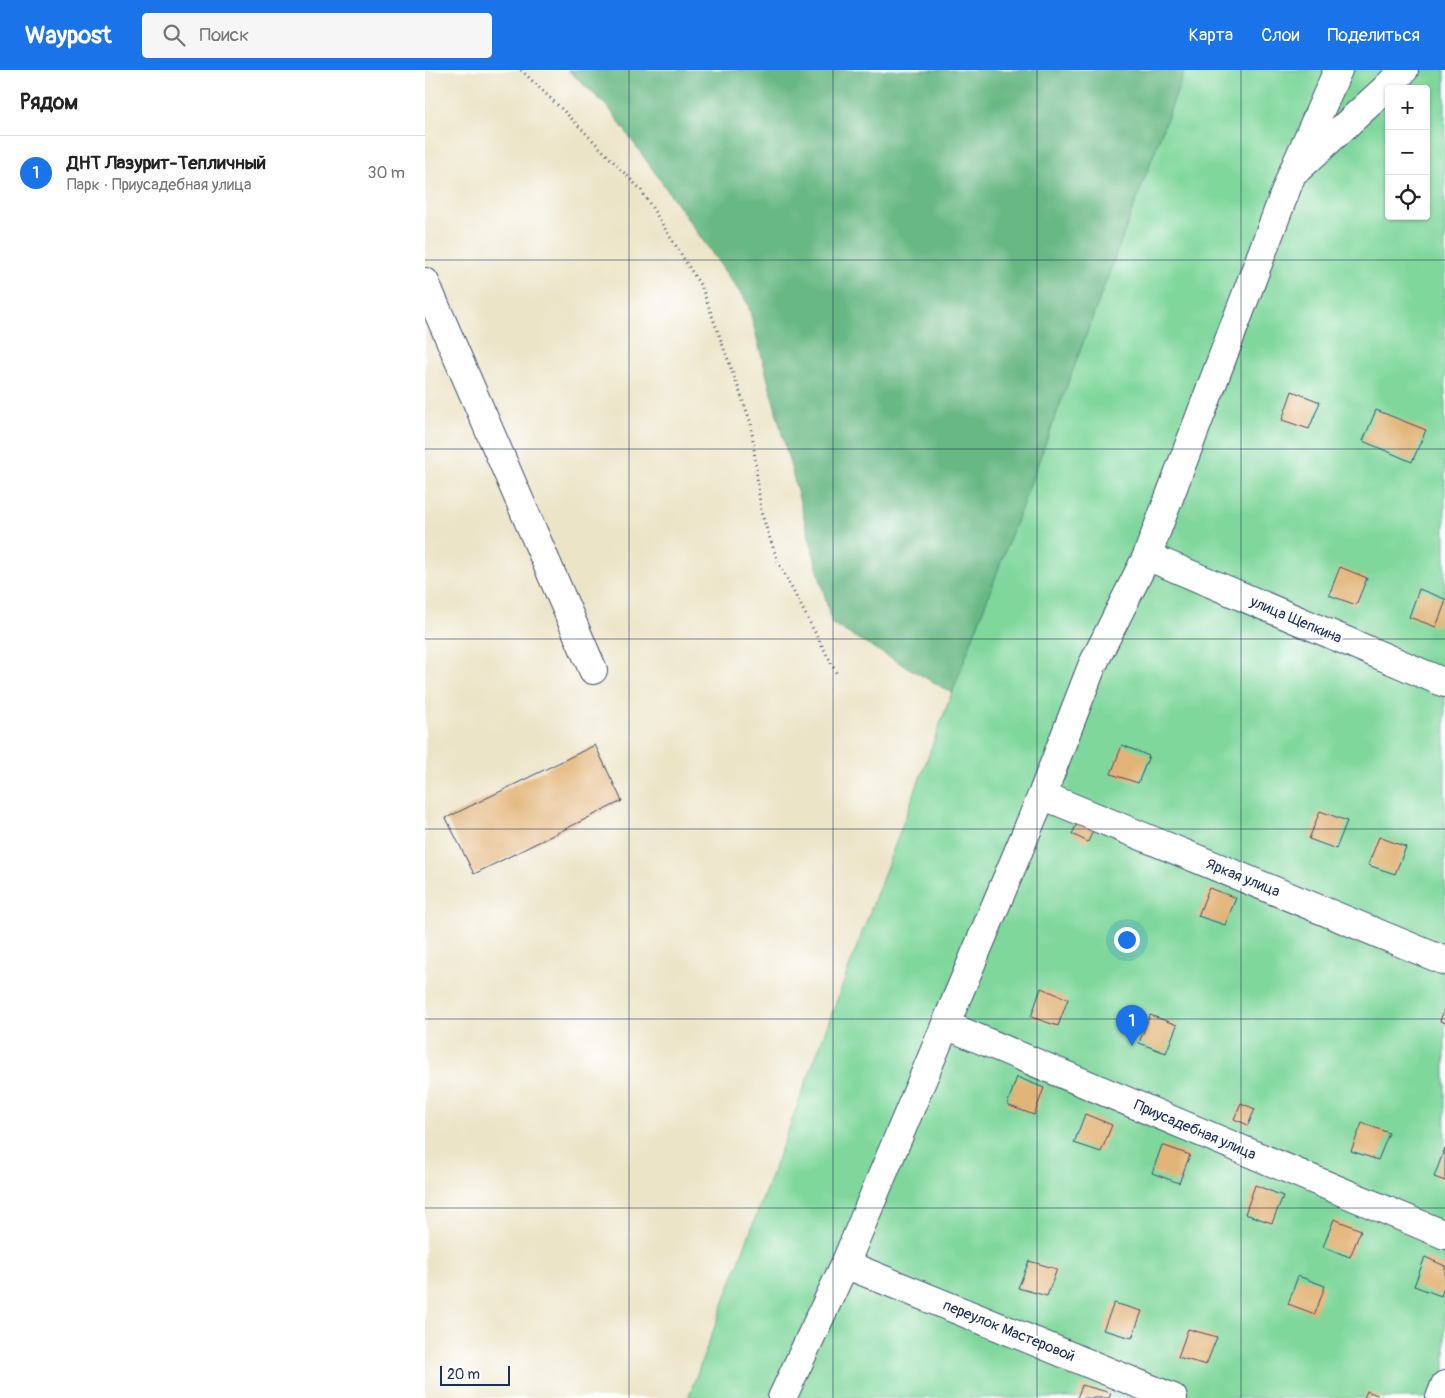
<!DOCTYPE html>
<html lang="ru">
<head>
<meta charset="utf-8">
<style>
  body { margin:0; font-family:Pangolin,sans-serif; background:#f6f6f6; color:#222 }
  .controls { position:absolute; right:15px; top:15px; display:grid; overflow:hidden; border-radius:5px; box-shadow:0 1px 4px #0004 }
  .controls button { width:45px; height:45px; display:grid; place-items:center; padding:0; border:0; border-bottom:1px solid #e0e0e0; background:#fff; color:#222; font:25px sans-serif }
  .scale { position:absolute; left:15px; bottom:12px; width:70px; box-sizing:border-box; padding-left:5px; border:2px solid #1b2f5e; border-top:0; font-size:14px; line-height:18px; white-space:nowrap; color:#1b2f5e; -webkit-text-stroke:4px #fff; paint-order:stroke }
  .you { position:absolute; left:701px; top:869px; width:18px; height:18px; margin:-12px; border:4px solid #fff; border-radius:50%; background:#1a73e8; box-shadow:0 0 0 8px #1a73e833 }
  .badge { display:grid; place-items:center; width:32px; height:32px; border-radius:50%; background:#1a73e8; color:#fff; font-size:16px; font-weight:700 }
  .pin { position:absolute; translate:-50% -41px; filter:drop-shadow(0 1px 2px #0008) }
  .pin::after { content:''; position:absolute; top:26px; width:18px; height:15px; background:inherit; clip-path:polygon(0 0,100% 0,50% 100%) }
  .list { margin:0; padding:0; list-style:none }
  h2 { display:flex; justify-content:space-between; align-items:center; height:65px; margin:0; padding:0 20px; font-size:21px }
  h2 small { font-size:16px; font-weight:400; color:#767676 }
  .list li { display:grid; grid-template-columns:32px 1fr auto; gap:15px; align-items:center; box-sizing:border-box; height:75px; padding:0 20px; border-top:1px solid #e0e0e0 }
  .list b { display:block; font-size:19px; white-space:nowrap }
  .list p { margin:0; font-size:16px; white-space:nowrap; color:#767676 }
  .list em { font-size:16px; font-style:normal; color:#767676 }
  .icon { flex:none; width:28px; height:28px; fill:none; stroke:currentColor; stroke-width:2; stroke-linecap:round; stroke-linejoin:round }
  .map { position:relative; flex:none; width:1020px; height:1328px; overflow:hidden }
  header { display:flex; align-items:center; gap:30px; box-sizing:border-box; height:70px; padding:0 25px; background:#1a73e8; color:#fff }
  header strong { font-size:24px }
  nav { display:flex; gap:28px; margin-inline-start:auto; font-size:18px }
  .search { width:350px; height:45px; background:#f6f6f6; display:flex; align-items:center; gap:12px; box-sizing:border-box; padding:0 18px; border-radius:5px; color:#767676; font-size:19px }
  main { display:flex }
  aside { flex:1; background:#fff }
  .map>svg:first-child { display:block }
  .green { fill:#7fd79b; stroke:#4d837c; fill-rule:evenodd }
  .forest { fill:#67b883; stroke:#417470 }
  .building { fill:#e2b376 }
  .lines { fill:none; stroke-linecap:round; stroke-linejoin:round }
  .minor-casing { stroke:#3a4a6e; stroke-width:30 }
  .path { stroke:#3a4a6e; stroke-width:3; stroke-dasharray:1 4; stroke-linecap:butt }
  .minor { stroke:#fff; stroke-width:28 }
  .grid { fill:none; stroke:#1b2f5e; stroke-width:1; stroke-opacity:0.55 }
  .labels { text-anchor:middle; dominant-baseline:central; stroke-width:5; stroke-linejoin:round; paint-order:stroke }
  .street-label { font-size:15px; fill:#1b2f5e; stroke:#fff }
</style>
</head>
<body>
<header>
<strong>Waypost</strong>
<div class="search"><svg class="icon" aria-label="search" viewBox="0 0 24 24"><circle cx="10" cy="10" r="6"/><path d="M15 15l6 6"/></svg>Поиск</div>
<nav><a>Карта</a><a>Слои</a><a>Поделиться</a></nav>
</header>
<main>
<aside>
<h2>Рядом<small></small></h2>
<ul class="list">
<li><span class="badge">1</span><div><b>ДНТ Лазурит-Тепличный</b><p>Парк · Приусадебная улица</p></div><em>30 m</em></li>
</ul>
</aside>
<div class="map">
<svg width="1020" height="1328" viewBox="0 0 1020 1328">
  <rect width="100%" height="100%" fill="#fff"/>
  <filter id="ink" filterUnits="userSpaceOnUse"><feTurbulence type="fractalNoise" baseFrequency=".02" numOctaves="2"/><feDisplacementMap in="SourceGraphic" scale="10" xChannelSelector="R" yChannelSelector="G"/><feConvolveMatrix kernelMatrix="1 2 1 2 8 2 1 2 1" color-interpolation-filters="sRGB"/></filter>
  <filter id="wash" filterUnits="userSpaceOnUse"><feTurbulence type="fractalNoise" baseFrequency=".0096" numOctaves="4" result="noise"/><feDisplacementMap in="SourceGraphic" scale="20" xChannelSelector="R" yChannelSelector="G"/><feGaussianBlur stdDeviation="1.12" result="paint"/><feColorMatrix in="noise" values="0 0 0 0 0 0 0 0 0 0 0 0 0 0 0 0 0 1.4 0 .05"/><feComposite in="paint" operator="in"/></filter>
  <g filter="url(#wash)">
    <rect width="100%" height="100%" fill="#ece4c7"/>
    <path class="green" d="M760,0H1020V1328H263ZM964,19H1001V146H964Z"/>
    <path class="forest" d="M143,0H760L527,623L407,554L323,234L184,38Z"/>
    <g id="blocks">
      <path class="building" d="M867,321L895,332L884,359L857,350Z
        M951,340L1001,360L987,392L938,371Z
        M915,497L942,508L931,535L904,525Z
        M994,519L1020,529V533L1011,557L984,547Z
        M170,675L197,731L49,804L21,748Z
        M697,675L724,686L713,713L686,704Z
        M895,741L922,751L911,779L884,769Z
        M653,751L669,758L663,772L647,764Z
        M954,767L981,777L970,804L943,795Z
        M784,818L811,828L800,855L773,846Z
        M616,918L643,929L633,956L606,947Z
        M1020,937V953L1015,951Z
        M725,945L752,955L741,983L714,973Z
        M592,1007L619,1018L609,1045L582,1035Z
        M816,1033L830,1039L823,1055L809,1049Z
        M660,1044L687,1055L676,1082L649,1073Z
        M937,1053L964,1063L953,1090L926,1081Z
        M737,1075L765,1085L754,1113L727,1103Z
        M1020,1078V1111L1009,1107Z
        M830,1115L858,1126L847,1153L820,1144Z
        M909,1149L936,1160L925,1187L898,1177Z
        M1000,1187L1020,1196V1215L1016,1226L989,1216Z
        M604,1191L632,1199L622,1226L593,1218Z
        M873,1206L900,1216L890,1244L863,1234Z
        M689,1233L717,1241L707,1268L678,1260Z
        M763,1259L792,1267L781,1295L753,1287Z
        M657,1315L686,1323L684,1328H652Z
        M942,1321L960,1328H939Z"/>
    </g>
  </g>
  <g filter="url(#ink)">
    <use href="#blocks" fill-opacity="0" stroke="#3a4a6e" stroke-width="1"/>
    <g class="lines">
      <defs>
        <path id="minor" d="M874,98L960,19L979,0
          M0,212L168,600
          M722,486L1020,613
          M617,725L1020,891
          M521,955L1020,1165
          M420,1194L748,1328
          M357,1328L420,1194L617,725L667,596L722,486L867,104L913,0
          M1015,1328L1020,1315"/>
      </defs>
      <use href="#minor" class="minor-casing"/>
      <path class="path" d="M96,0L145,47L216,120L277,218L326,353L336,442L353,492L413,606"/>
      <use href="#minor" class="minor"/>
    </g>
  </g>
  <path class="grid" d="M204,0V1328M408,0V1328M612,0V1328M816,0V1328M0,190H1020M0,379H1020M0,569H1020M0,759H1020M0,949H1020M0,1138H1020"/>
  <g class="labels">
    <g class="street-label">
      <text transform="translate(871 550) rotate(23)">улица Щепкина</text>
      <text transform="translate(818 808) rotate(22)">Яркая улица</text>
      <text transform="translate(770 1060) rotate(23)">Приусадебная улица</text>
      <text transform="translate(584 1261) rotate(22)">переулок Мастеровой</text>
    </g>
  </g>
</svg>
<div class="controls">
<button>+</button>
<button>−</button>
<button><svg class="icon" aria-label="locate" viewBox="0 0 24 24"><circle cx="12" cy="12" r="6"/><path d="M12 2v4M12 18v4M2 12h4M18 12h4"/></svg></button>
</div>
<div class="scale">20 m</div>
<div class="you"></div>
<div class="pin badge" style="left:707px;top:976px">1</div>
</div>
</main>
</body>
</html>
